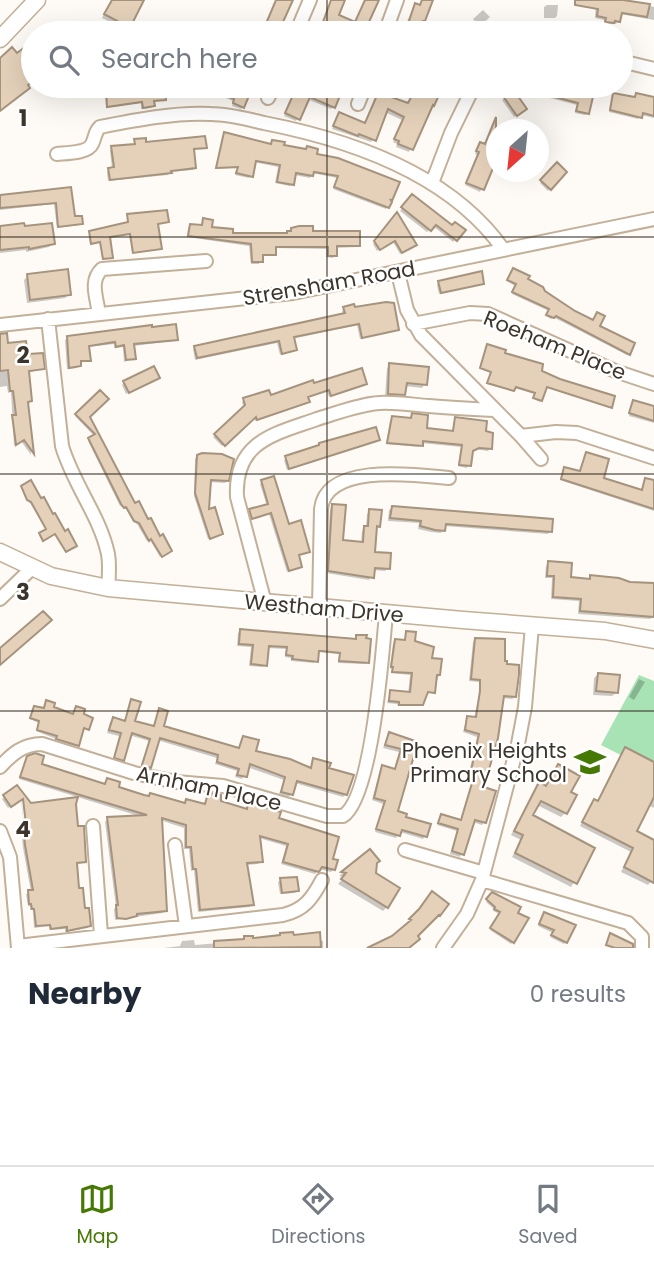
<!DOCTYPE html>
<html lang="en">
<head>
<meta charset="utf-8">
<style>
  body { margin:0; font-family:Poppins,sans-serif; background:#f2f2f3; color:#1f2937 }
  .compass { position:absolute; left:486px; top:119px; width:63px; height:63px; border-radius:50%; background:#fff; box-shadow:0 7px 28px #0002; rotate:207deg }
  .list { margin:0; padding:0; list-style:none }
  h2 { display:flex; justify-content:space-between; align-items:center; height:91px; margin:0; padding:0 28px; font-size:30px }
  h2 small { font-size:23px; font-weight:400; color:#747a83 }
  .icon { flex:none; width:38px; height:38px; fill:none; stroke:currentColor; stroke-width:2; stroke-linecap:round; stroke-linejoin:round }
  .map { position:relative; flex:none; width:654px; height:948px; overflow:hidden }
  .search { position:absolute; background:#fff; box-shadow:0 7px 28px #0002; left:21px; right:21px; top:21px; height:77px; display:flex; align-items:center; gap:18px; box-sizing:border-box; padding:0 24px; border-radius:38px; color:#747a83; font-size:26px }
  .sheet { height:217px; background:#fff }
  nav { display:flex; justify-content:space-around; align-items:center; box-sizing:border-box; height:98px; border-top:2px solid #e0e1e3; background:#fff; font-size:19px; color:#747a83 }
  nav a { display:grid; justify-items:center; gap:4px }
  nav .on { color:#467904 }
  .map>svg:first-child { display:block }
  .green { fill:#a8e3b5 }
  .shadow { fill:#0003; fill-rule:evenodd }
  .building { fill:#e5d1ba; stroke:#a5937d; stroke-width:2 }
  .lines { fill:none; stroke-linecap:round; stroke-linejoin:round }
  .minor-casing { stroke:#c2b099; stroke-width:16 }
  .tertiary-casing { stroke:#c2b099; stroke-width:19 }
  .minor { stroke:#fff; stroke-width:12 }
  .tertiary { stroke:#fff; stroke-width:16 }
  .grid { fill:none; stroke:#3c352b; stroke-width:2; stroke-opacity:0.55 }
  .labels { text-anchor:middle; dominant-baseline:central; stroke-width:5; stroke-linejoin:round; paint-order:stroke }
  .street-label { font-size:21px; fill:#3c352b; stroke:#fff }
  .poi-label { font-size:21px; fill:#3c352b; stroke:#fff; text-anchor:end }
  .grid-label { font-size:23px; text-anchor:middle; font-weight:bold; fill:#3c352b; stroke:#fff; stroke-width:5; stroke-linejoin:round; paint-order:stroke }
</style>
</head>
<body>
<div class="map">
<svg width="654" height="948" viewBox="0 0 654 948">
  <rect width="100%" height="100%" fill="#fefaf5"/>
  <path class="green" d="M639,675L654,681V772L601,745Z"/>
  <path class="shadow" d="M111,0H142L126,30L102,18Z
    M422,0H431L419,31L421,33H402L413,8L415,6L419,7Z
    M596,0H622L654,7V20L620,14L616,24H604V20L595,18Z
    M547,5H558L557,16L555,18H544V7Z
    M483,10L490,17L479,27L473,19Z
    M104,86H150V89L164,99L152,102L151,108L141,109V103L106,107Z
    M209,86H251L241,109L232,106L233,101L207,90Z
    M297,86H342L331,109L307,99L296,121L284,116Z
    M380,86H394L389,98L408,105L417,86H437L409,152L396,147L397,144L393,142L402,120L385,112L371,142L332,129L339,114L364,124Z
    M528,86H578L593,89L587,113L585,115L575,113L577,105L550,98L551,96L528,95Z
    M512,92L523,111L514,117L502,100Z
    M614,94L634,99L636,95L654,107V118L641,115L638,119L609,112Z
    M494,126L503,130H496V156L480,192L465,185L478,155L475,154L478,146H484Z
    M225,134L270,145L272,142L397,183L386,209L333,189L337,178L312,173L310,178L294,175L290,186L275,183L278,167L254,162L249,178L235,175L237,168L215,169Z
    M135,141L145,144L205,147L192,150L195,168L193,170L170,172L168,175L108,181L107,172L112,169L110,150L133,146Z
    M557,164L565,172L548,191L540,183Z
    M70,189L73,218L81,223L79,225L57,228L54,204L0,210V197Z
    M412,196L452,227L463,230L453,242L433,226L427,232L400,211Z
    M397,214L413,247L400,254L393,242L377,251L373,244Z
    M127,215L167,222L156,224L160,249L132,253L130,234L109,238L110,258L102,259L100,242L90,244L89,234L128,224Z
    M204,220L210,228L231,235L286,234L292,230L358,245L356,247L336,248L333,258L326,257V249L274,248L272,256H261L259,264H251L249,246L187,237L188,228L190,226L201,227Z
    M0,228L53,243L49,247L26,252V250L0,253Z
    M512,272L593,322L628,354L627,355L553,317L551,319L546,316L549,311L512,294L515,286L507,281Z
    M28,276L69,294L65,298L27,303L24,280Z
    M439,282L482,283L439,294L437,285Z
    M344,308L397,329L360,339L357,325L292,339L295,350L280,355L277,343L195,360L193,349L195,347L343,315L342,311Z
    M68,338L176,339L174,341L133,346L134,358L124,362L123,347L114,348V344L88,347L89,360L79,363L77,368L67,369L65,340Z
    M0,341L43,369L27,373L30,401L27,403L31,455L21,441L14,446L11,392L8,393L7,386L0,387Z
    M486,347L503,354L610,407L545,387L540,402L533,399L535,394L514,388L512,391L487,384L491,373L480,369Z
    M390,365L425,384L422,388L404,386L403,394L400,398L385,396L387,368Z
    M155,380L126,394L122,385L124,383Z
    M365,384L329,397L327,391L306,398L308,402L306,404L255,421L254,417L222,446L213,437L244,408L242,402L244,400Z
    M100,392L88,417L135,505L169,552L160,557L150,540L147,541L137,524L133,522L125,507L120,506L88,441L95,437L75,416Z
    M634,402L654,408V423L629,416Z
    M412,415L425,429L452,432L455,419L484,432L490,448L488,451L475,449L471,452L467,468L458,466L461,447L421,443L419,447L386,444L390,421L393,418L410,420Z
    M378,440L287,470L284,460L319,444Z
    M197,456L227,481L225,483L209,482L208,512L221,534L208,539L194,496L195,459Z
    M565,469L641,492L645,480L654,482V511L560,480Z
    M30,482L74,547L65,551L54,534L42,541L39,535L47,531L21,488Z
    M262,482L288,526L309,551L297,556L300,566L298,568L287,572L269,514L250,520L248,513L250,511L267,506L260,484Z
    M333,506L341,542L361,544L362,531L366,527L367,514L370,511L379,526L375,530L373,553L388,568L385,571L373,570L369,580L326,573L330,509Z
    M392,508L550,531L548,534L444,526L441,533L431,532L418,529L419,523L388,521L389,510Z
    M549,563L569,579H588L590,576L630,584L654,585L653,617L650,619L578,614L579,601L551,599L552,578H545L546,566Z
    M241,631L355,639L357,637L367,662L365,664L338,663L339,654L317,652L314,663L291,661V658L285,657L286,649L267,648L265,665L263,667L249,666L251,647L237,646L238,633Z
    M407,632L431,660L439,675L433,692L426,693L420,706H398L397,704L387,703L390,692L408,694L410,675L391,673L392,669L390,668L393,643L395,641L404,642Z
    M475,640L515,697L512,699L502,698L482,789L484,822L482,825L472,822L460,857L450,854L457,831L437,825L441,816L460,822L474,775L469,773L477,737L463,732L466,720L468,718L474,719L479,694V682L469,681L473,642Z
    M598,674L616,693L612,696L593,695L594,678Z
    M639,679L645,682L634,700L629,697Z
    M132,701L133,722L153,728L160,710L162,727L238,749L243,738L254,752L309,769L314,760L327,769L345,795L343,797L295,783L289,797L279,794L284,780L247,767L242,779L235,777L237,771L215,764L217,758L157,740L147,769L140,768L149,741L129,735L123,760L120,762L113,760L119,736L107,733L110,722L113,719L124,722Z
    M45,704L73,716L88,729H82L76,747L36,731L39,723L30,719L33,709L43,710Z
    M389,734L416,743L396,813L425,836L423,839L400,832L396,838L375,832L383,804L372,800L380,770L383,767L394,770L399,752L383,748Z
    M625,749L654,764V808L648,805L634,832L652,841L654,838V878L648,885L621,872L631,852L580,826L591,805L595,801L597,802Z
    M28,757L40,765L104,785L108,780L117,788L144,797L183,804L186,801L203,806L208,795L219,802L245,810L249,804L277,819L331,860L334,869L331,872L319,869L315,874L281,864L286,846L259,838L261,861L258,864L245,865L252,905L249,907L198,912L194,870L191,871L189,849H184V828L160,820L165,910L162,913L115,920L114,909L116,907L105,822L107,819L142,817L19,779Z
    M558,766L569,793L574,796L565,813L561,817L537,805L531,816L593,849L571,887L512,857L521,840L511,835L536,788L539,784L545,787Z
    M17,787L30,805L74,804L84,861L75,864L78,890L90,925L87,928L65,932V929L49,930V926L34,928L33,910H30V906H28L26,894L31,892L23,848L22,838L25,835L21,799L8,808L2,799ZM21,796L25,800L30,842H26Z
    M370,851L374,874L387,907L383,911L338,884L344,877L339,876Z
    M281,880L297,891L295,893L280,894L278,882Z
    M493,894L516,914L527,919L511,944L490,930L500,914L493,911L494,909L486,902Z
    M544,914L566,942L564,944L550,937L553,933L538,926Z
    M292,936L323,941V948H164L180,946L182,941L194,940L195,945L242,941L245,938L252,940Z"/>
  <path class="building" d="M112,0H144L130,28L104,14Z
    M276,0H293L278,33H262Z
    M331,0H345L339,15L355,22L365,0H379L364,33H319Z
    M422,0H433L425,21H423L418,33H405L415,3L420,5Z
    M575,0H623L650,4L647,17L622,13L620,22L615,21L614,23L605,22L606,18L597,16L598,9L575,5Z
    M33,41V81L28,85L30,88L0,111V58L12,47L17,53Z
    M106,86H116L117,91L165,86L166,100L154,101L155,106L143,108L142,102L107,107Z
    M203,86H253L244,108L233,103L234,99Z
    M297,86H344L335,108L310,97L300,120L285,113Z
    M381,86H396L391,97L408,103L417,86H439L437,92L440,93L434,106L433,105L413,150L398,144L399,141L394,139L404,117L388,109L376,141L359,134L358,136L333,126L339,112L365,123Z
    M530,86H585L595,88L589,114L576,111L578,103L551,96L552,94L530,93Z
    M513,89L527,109L517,116L503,96Z
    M613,93L635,97L636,93L654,97V116L643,113L642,118L610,110Z
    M496,117V161L484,190L466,183L479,152L476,151L480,142L485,144Z
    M224,132L271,144L272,140L285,142L284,145L306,149L307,146L318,149L317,154L338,158L400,182L392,201L390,199L392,202L389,208L334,187L338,176L314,172L313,176L296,173L294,185L277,182L280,165L256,161L253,177L236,173L238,167L216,168Z
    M205,136L207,148L194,149L196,168L171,171L172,173L110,180L108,168L114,167L111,146L135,144L134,139L146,138V142Z
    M557,162L567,172L551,190L540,180Z
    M71,187L75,216H82L83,224L58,227L56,203L0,208V195Z
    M412,194L452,225L455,222L466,230L457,241L436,225L431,231L401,207Z
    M167,210L169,222L158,224L162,249L133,253L130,234L110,237L113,258L103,259L100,242L91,244L89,231L128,222L127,214Z
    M397,212L417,245L402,253L395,241L380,250L374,241Z
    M203,218L213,220L212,227L233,229V233H287V231H291V228L299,226H313V231H360V246H337V256H328V247H276V255H263V262H252L251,244L188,236L190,224L202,225Z
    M24,223L25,226L52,223L55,244L29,249V247L0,250V226Z
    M513,268L530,276L528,279L543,287L545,291L575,311L593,320L597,312L605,316L600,326L635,343L630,355L556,316L554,318L546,315L549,309L512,292L516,284L507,280Z
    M68,269L71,295L30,300L27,274Z
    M482,271L484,284L441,293L438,281Z
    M386,302L394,303L399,330L362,338L359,324L294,337L297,350L282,354L279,341L197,358L194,346L345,313L343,307L354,304L355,307Z
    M176,324L178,340L134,344L136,359L126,360L124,345L116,347L115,342L89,346L91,361H81V366L69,368L67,336L152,325V327Z
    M7,333L8,343L26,341L28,354L43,353L45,369L29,371L32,401L28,402L34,454L24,440L16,445L12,415H16L13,391H10L8,370L0,371V334Z
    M487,344L503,349L506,350L505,353L543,364L542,371L560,379L615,396L612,408L547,387L542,401L533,398L535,393L516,387L514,391L487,383L491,372L480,368Z
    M389,363L429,367L427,385L407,383L405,395L388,394Z
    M154,366L160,378L129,393L123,381Z
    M362,368L367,384L331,396L329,390L308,397L310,402L257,420L256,417L225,446L214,434L245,405L243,398L269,390L271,395L313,380L314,383Z
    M100,390L109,399L90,417L135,503L139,501L148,519L151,518L160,536L163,534L172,551L162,557L151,539L149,541L139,523L134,521L126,507L124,508L121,504L88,438L95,434L75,414Z
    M633,400L654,406V421L629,413Z
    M412,413L428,415L427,428L453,431L455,417L487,421L486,431L493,433L492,449L479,448L473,451L471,466L459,465L462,445L423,441V446L387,443L392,416L411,418Z
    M376,427L380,440L289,469L285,456L319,445V443Z
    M586,452L609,459L604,478L642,490L645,478L654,480V509L561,479L564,467L580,471Z
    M202,453L222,454L234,459L229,481L211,480L209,509L215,507L223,534L210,539L195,493L197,455Z
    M274,476L289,524L301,520L310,552L299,555L302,567L289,571L271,513L252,519L249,509L268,504L261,480Z
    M31,480L41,498L44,497L53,514L55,513L65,531L68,529L77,546L66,552L55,534L43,541L39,533L46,529L31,502L27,500L21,486Z
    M332,504L346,505L343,540L363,542L364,526H368L369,509L382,510L380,527L377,526L375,552L391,553L390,569L375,568L374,578L328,571Z
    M392,506L553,519L552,532L446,524L445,531L435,530L420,526L421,521L390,518Z
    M548,561L572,563L571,577L590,579V575L619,578L630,582L654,583V617L580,611L581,599L553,597L554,576H547Z
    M43,611L52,620L0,665V648Z
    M240,629L356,639V635H367L366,638L371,639L369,663L339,661L340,653L322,651H319L318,662L292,659L293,656L286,655L287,647L269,646L267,666L251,664L253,645L239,644Z
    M406,631L416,632L415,641L434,647L432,658L442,659L440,675H437L435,693L428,692L423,705H399V702L389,701L390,690L410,692L412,673L392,672L393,667H391L395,639L405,640Z
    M475,638L505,639V661H507V664L519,665V675L516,697L504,696L498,738L484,787L496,791L493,801L486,823L475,820L464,855L452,851L458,829L438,823L441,814L461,820L475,773L471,771L479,734L465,730L467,716L476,717L480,691V680L471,679Z
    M598,673L620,675L618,693L596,691Z
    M131,699L141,702L135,721L154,726L159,708L168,711L164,726L239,748L243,736L259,740L256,751L290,759L311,768L313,758L331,763L329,768L354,775L347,795L297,781L293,795L281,792L285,777L250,764L247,777L237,775L239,769L217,762L218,755L160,738L151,768L142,765L150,739L132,733L124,761L114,758L121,733L109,730L113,717L125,721Z
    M46,700L55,703L54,707L73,714L76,706L85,709L84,714L93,718L89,730L84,728L79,746L56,739L57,736L37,730L39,721L30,718L34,706L44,708Z
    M389,732L418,742L398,811L407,814L406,817L431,824L427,837L402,830L400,836L376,829L385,801L374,798L382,765L395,769L401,749L385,745Z
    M625,747L654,762V797L637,831L654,840V883L624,867L633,848L582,822L594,799L598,801Z
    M35,753L44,756L42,764L105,784L107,778L120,782L119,787L144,795L149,796L150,793L185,803L186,799L205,804L208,793L221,795V801L247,809L248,802L281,812L279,818L339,837L333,859L338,860L335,870L322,867L319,872L283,862L288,844L260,836L263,862L247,863L254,905L200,910L196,869H193L191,847H186V825L162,818L167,911L137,914V916L126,919L117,918L116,905H118L107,817L147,815L20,777L27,756Z
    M558,764L580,776L571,792L577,795L567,814L541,801L533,815L595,848L577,884L515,853L523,835L514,831L539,782L546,786Z
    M17,785L31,803L78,797L76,804L78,826H84L86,862L77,863L79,888H83L85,908H89L91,926L67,931V927L51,929L50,925L36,926L34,909H32L31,904H29L28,890H33L25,845L24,834L27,833L23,799L11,807L3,795Z
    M370,849L380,861L377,863L376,873L400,888L388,908L341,879L346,873L341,872Z
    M297,877L299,891L282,893L280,878Z
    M432,891L449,904L440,916L439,915L418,936L420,939L409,948H367L392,936L411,920L409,919L419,909Z
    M492,892L521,907L518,913L529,918L514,943L490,928L500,912L494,909L495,907L486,899Z
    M544,912L576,925L567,943L551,935L554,930L539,924Z
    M293,932L294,935L320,932L321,947L214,948V941L244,939V936H253V938L280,935V933Z
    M610,933L633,944V948H615L606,945Z"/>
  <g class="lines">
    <defs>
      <path id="minor" d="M296,33L310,0
        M385,33L397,0
        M621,61L654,69
        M268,98L274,86
        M358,104L365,86
        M57,154C67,153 88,153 92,144C96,136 94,133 100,127C135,120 176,112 211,114C229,114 247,119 264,123C351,140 450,174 503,249
        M432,183L451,133L474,86
        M398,273L407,310L421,335L521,436L541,459
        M99,314C97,298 89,281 102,269L206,261
        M48,319L62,446C73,484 100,516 108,554C110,565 109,577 108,588
        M413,324L470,313L488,314L615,371L654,384
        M0,325L293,293L654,219
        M521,436L556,432L577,433L654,458
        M0,599L32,568
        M265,603L237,497C234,441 275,434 317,419C337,413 360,404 380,403C396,402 413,405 429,406C451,408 472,409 494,410
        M319,607L321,509C326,462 417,475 449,478
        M0,767C12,754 23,744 42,744L134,773L176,782L223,786L327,816H343C372,798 383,649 386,613
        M93,826L101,935
        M0,831L10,857L18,948
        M175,845L186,926
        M405,850L484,873
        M482,880L628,923L642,937V948
        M18,946L283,915C304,910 312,899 322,880
        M443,948L467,914L482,880L518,744L525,707L532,626"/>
      <path id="tertiary" d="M0,39L37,0
        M0,552L51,576L108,588L463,620L605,631L654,640"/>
    </defs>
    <use href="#minor" class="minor-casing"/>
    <use href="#tertiary" class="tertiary-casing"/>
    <use href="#minor" class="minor"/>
    <use href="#tertiary" class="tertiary"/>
  </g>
  <path class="grid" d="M327,0V33M327,86V948M0,237H654M0,474H654M0,711H654"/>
  <defs>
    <symbol id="school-bare" viewBox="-9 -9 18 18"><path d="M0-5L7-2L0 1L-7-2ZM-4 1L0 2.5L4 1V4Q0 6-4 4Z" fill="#467904" stroke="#fff" stroke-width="2.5" paint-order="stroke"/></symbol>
  </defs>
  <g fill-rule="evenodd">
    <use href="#school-bare" x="568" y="740" width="44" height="44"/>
  </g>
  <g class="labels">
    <g class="street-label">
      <text transform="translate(329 283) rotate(-10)">Strensham Road</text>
      <text transform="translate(555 345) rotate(22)">Roeham Place</text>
      <text transform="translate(324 608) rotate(5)">Westham Drive</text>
      <text transform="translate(209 788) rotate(12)">Arnham Place</text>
    </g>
    <g class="poi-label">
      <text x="567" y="750">Phoenix Heights<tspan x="567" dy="24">Primary School</tspan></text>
    </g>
  </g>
  <g class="grid-label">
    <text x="23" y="126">1</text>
    <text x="23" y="363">2</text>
    <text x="23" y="600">3</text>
    <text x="23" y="837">4</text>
  </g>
</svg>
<svg class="compass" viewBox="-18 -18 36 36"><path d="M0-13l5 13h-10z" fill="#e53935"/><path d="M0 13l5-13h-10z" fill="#747a83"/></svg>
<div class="search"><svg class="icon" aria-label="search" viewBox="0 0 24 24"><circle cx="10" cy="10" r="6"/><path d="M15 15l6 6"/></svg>Search here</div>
</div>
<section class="sheet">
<h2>Nearby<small>0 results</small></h2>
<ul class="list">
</ul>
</section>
<nav>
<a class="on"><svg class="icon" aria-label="map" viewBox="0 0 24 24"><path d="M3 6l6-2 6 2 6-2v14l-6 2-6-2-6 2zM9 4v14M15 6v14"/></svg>Map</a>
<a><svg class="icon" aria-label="directions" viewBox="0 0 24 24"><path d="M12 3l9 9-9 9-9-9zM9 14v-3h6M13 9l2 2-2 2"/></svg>Directions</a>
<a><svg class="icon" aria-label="saved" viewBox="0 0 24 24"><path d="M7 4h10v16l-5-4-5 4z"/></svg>Saved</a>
</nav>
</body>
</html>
